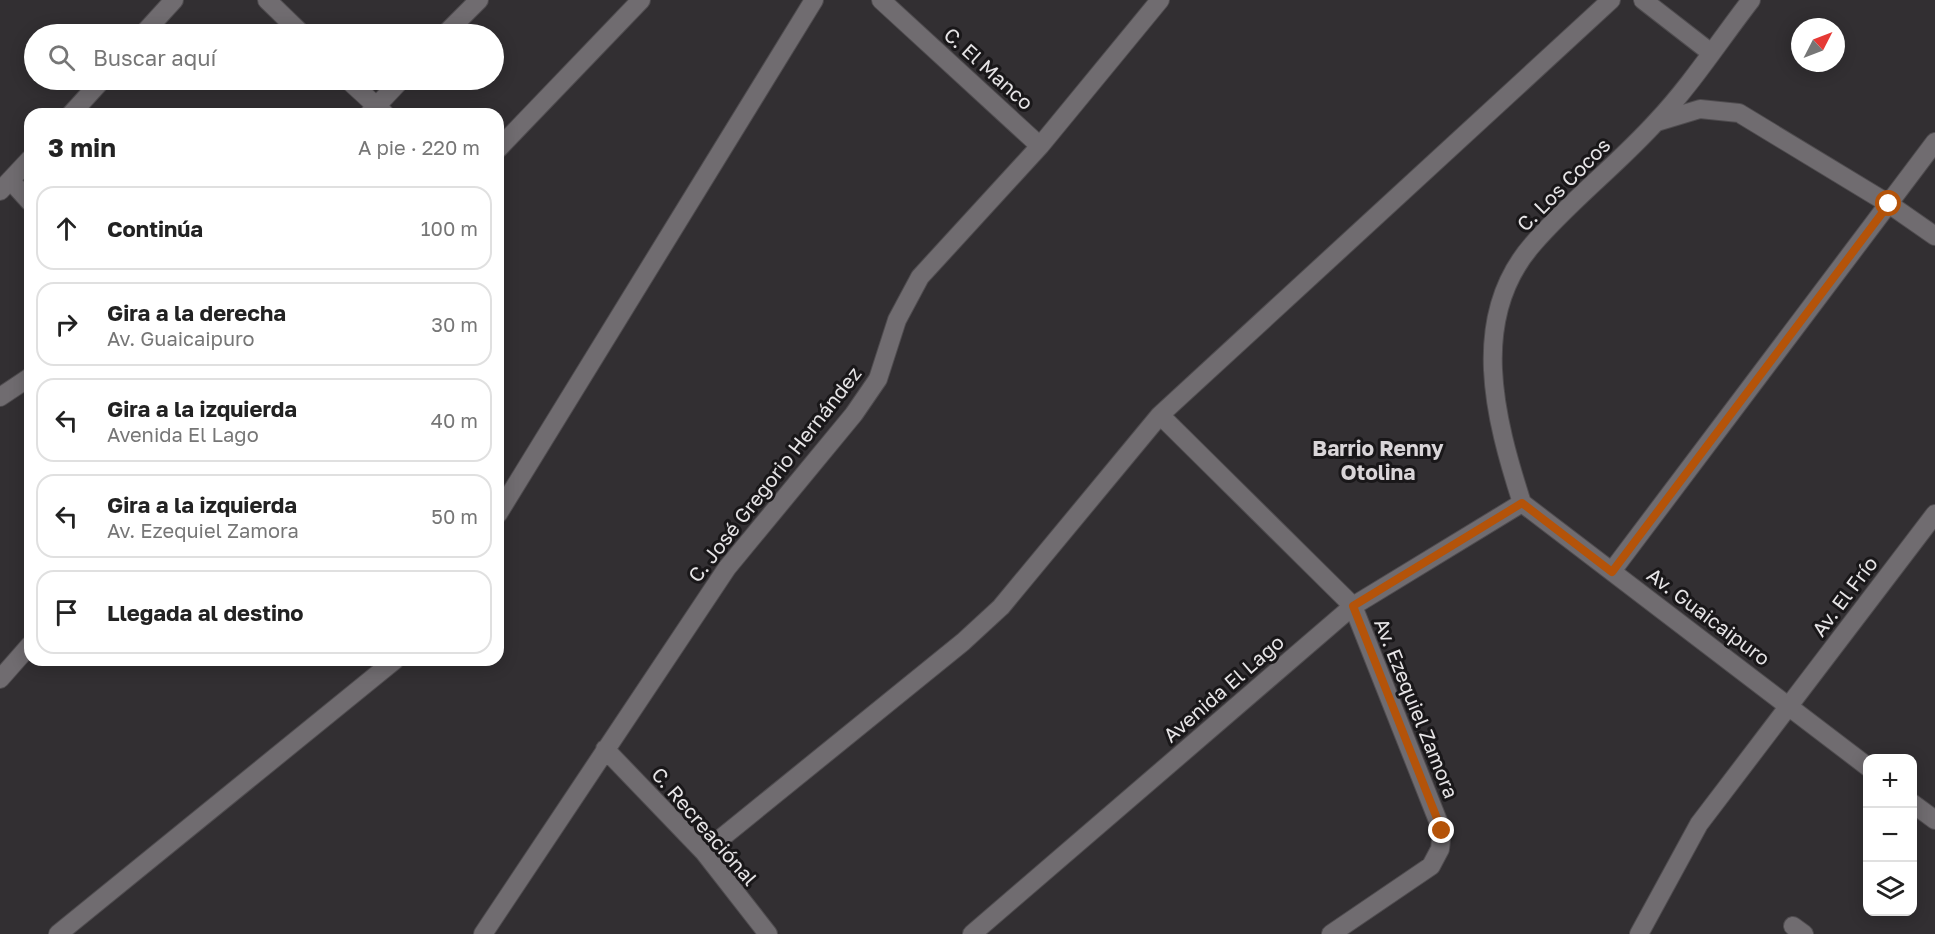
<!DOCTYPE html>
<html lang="es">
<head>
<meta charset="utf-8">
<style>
  body { margin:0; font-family:"Golos Text",sans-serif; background:#f2f2f2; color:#222 }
  .controls { position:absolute; right:18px; bottom:18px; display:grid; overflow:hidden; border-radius:12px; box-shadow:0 3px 15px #0003 }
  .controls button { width:54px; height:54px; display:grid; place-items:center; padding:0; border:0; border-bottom:2px solid #e0e0e0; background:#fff; color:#222; font:30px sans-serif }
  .compass { position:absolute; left:1791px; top:18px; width:54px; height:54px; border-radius:50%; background:#fff; box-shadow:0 3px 15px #0003; rotate:48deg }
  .stop { position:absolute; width:18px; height:18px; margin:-14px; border:4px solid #b45309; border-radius:50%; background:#fff }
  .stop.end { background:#b45309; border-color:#fff; box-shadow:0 2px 6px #0008 }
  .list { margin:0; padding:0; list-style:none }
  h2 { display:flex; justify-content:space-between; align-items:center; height:78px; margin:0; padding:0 24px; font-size:26px }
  h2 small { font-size:20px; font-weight:400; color:#767676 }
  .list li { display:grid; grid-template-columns:39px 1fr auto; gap:18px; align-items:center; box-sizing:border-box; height:84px; margin:0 12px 12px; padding:0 12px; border:2px solid #e0e0e0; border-radius:18px }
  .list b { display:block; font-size:22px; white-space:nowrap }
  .list p { margin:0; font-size:20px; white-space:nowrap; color:#767676 }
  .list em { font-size:20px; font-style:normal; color:#767676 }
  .icon { flex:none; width:33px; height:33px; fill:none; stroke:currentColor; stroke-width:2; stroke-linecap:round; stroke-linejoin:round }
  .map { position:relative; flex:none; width:1935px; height:934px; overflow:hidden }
  .search { position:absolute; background:#fff; box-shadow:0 3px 15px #0003; left:24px; top:24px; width:480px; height:66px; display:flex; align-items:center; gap:15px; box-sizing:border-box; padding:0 21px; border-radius:33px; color:#767676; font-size:22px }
  .panel { position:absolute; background:#fff; box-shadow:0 3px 15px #0003; left:24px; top:108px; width:480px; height:558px; border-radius:18px }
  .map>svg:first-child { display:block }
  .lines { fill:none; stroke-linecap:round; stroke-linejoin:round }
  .street-casing { stroke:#4f4c4f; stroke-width:20 }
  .street { stroke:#706c70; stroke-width:18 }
  .route { stroke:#b45309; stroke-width:8 }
  .labels { text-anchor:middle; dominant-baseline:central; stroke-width:6; stroke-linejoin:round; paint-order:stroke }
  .street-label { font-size:20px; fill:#e6e4e6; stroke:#191719 }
  .neighbourhood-label { font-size:21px; font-weight:bold; fill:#d9d5d8; stroke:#191719 }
</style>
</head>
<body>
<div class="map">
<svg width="1935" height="934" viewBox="0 0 1935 934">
  <rect width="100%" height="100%" fill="#322f32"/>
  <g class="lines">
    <defs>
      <path id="street" d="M267,0L302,34
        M881,0L1040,146
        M1643,0L1710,52
        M143,34L174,0
        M445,34L479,0
        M348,80L385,114
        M71,114L102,80
        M369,114L401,80
        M1657,122L1700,109L1739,113L1889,204L1935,236
        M498,149L641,0
        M11,181L30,202
        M0,191L30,159
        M0,397L30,377
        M1160,415L1353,606L1442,831L1440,849L1431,866L1331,934
        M1522,503C1495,419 1468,318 1533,244C1571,200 1617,165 1656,122C1691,85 1720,40 1751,0
        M1522,503L1868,767
        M498,514L814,0
        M1612,571L1935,142
        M0,679L30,645
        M605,749L704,852L768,934
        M1912,803L1935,820
        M704,852L963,642L1001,607L1160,415L1611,0
        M1793,926L1804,934
        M58,934L395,660
        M483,934L727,568L854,414L878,379L897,320L920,277L1040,146L1160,0
        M972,934L1353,606L1522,503
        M1639,934L1699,824L1935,514"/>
    </defs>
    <use href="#street" class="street-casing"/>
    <use href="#street" class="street"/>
  </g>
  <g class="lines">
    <path class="route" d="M1442,831L1353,606L1522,503L1612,572L1889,204"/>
  </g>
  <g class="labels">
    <g class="street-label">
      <text transform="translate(989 68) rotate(42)">C. El Manco</text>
      <text transform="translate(1563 184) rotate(-45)">C. Los Cocos</text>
      <text transform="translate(774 474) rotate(-52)">C. José Gregorio Hernández</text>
      <text transform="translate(1844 596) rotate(-53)">Av. El Frío</text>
      <text transform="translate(1709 616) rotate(37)">Av. Guaicaipuro</text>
      <text transform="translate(1223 688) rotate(-41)">Avenida El Lago</text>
      <text transform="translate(1417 708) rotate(68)">Av. Ezequiel Zamora</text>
      <text transform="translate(705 826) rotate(49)">C. Recreaciónal</text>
    </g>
    <g class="neighbourhood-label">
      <text x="1378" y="448">Barrio Renny<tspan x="1378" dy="24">Otolina</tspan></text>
    </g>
  </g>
</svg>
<div class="controls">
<button>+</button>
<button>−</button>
<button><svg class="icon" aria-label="layers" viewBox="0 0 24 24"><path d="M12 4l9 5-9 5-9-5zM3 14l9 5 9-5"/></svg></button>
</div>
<svg class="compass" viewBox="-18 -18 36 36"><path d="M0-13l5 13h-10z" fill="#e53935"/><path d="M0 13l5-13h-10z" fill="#767676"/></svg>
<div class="stop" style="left:1889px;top:204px"></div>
<div class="stop end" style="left:1442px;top:831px"></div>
<div class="search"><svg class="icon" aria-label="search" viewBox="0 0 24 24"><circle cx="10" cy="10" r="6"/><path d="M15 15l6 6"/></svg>Buscar aquí</div>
<section class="panel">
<h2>3 min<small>A pie · 220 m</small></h2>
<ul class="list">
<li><svg class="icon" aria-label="ahead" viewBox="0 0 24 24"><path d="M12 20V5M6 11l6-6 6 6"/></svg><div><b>Continúa</b></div><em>100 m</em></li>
<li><svg class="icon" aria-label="right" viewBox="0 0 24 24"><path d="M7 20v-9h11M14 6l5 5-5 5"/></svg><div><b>Gira a la derecha</b><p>Av. Guaicaipuro</p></div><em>30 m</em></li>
<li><svg class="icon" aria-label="left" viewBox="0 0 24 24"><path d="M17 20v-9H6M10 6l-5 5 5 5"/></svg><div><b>Gira a la izquierda</b><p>Avenida El Lago</p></div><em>40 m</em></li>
<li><svg class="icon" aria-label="left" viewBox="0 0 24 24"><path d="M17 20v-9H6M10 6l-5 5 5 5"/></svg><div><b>Gira a la izquierda</b><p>Av. Ezequiel Zamora</p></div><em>50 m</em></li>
<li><svg class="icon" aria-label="arrive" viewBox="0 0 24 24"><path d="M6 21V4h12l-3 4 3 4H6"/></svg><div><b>Llegada al destino</b></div></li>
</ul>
</section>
</div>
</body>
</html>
